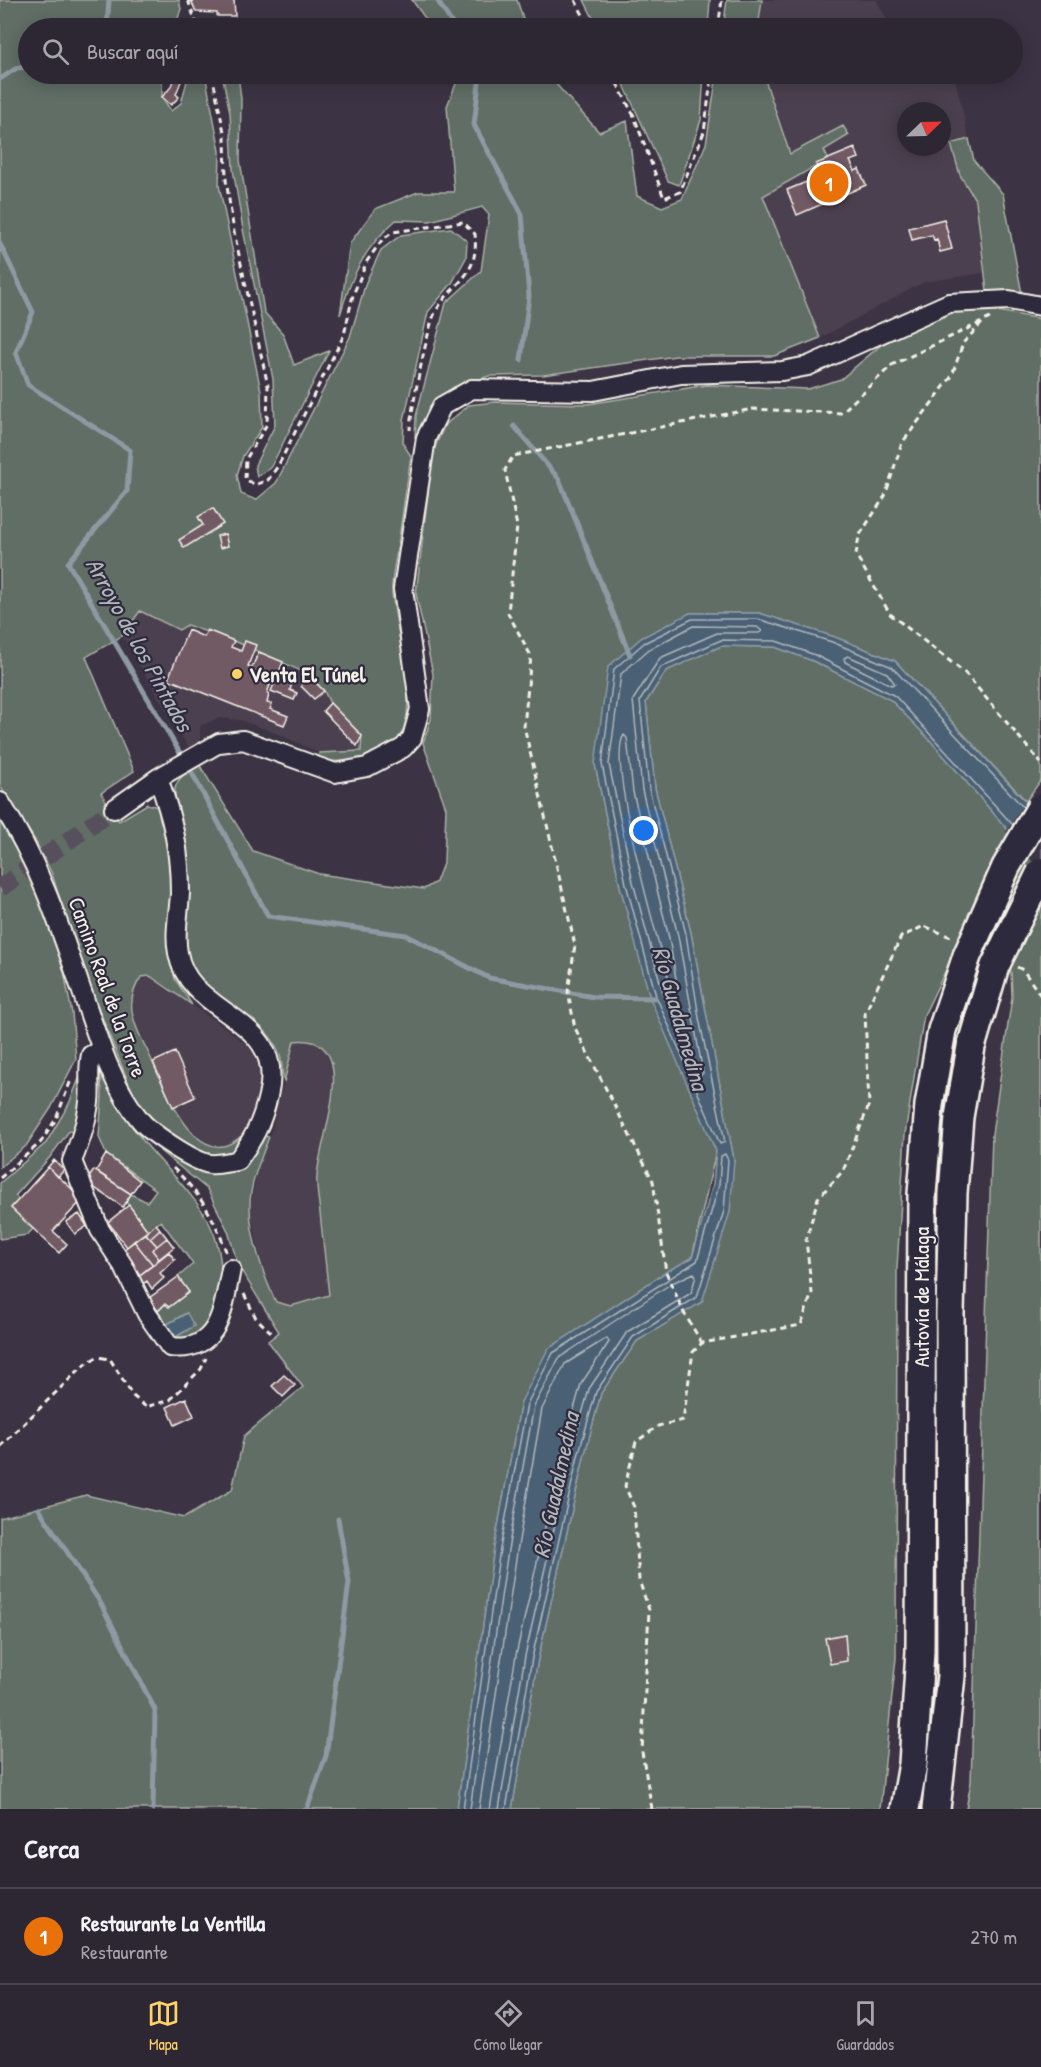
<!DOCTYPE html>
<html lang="es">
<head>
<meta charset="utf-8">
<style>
  body { margin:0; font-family:"Patrick Hand",sans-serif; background:#393340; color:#f1f3f6 }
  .compass { position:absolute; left:897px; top:102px; width:54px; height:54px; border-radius:50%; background:#2d2734; box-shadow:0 3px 15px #0003; rotate:67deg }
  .you { position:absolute; left:644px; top:831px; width:21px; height:21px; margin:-15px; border:4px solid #fff; border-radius:50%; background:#1a73e8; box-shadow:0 0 0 9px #1a73e833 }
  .badge { display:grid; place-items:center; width:39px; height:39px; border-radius:50%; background:#ffd166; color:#fff; font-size:20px; font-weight:700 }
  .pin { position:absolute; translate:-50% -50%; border:3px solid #fff; box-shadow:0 2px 6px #0006 }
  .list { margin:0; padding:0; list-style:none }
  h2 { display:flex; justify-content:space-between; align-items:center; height:78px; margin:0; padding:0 24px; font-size:26px }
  h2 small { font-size:20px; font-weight:400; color:#a7a5ac }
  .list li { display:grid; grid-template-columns:39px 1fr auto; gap:18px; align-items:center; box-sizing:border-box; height:96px; padding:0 24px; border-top:2px solid #48444f }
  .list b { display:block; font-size:22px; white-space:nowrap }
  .list p { margin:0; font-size:20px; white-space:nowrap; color:#a7a5ac }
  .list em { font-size:20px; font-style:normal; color:#a7a5ac }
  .icon { flex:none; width:33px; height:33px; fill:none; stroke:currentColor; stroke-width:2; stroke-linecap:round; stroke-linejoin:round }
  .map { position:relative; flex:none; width:1041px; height:1809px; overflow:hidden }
  .search { position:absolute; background:#2d2734; box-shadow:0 3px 15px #0003; left:18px; right:18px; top:18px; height:66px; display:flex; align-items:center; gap:15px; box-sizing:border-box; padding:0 21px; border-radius:33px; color:#a7a5ac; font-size:22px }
  .sheet { height:174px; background:#2d2734 }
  nav { display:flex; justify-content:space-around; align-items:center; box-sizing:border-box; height:84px; border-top:2px solid #48444f; background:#2d2734; font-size:16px; color:#a7a5ac }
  nav a { display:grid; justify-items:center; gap:3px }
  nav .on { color:#ffd166 }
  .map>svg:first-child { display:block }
  .built { fill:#4c3f4f; fill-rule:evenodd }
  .green { fill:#606e65; stroke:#aab0a6; stroke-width:1.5 }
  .water { fill:#4a6075; stroke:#8e9aa3; stroke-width:1.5 }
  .pier { fill:#3c3445 }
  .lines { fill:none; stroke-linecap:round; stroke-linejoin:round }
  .shore { stroke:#b0b7ba; stroke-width:1.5 }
  .stream { stroke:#8e9aa3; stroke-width:5 }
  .building { fill:#725a65; stroke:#f4f1e8; stroke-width:1.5 }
  .minor-tunnel { stroke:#58505d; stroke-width:18; stroke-dasharray:18 9; stroke-linecap:butt }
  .minor-casing { stroke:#f4f1e8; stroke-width:22 }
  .highway-casing { stroke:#f4f1e8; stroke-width:32 }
  .path { stroke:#f4f1e8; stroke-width:3; stroke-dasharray:6 4.5; stroke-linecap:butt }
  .minor { stroke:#2f2a3d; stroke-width:18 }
  .highway { stroke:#2f2a3d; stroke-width:27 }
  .highway-bridge-casing { stroke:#f4f1e8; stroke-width:32; stroke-linecap:butt }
  .highway-bridge { stroke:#2f2a3d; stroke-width:27 }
  .poi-dot { fill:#ffd166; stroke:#2f2a3d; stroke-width:2 }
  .labels { text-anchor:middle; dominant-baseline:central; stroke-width:4.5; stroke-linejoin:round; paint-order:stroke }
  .poi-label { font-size:22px; font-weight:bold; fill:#f4f1e8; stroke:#2f2a3d; text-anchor:start }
  .street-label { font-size:22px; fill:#f4f1e8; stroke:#2f2a3d }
  .water-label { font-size:24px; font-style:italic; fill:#b0b7ba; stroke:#2f2a3d }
</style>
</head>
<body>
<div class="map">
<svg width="1041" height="1809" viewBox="0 0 1041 1809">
  <rect width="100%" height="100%" fill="#3c3445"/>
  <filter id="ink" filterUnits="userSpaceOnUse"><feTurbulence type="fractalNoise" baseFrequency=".0167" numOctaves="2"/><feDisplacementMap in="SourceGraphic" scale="12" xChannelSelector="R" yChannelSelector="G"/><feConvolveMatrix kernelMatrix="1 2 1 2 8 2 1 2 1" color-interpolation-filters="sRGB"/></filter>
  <g filter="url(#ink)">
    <path class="built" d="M762,0H876L892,28H758Z
      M763,74H923L929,80L954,74L969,139L951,144L960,175L976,201L984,273L924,282L820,338L763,196L828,159L824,150L849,135L843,127L790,154ZM906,111H942V147H906Z
      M140,611L178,630L187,625L207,630L307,674L324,691L330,703L362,736L361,751L319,753L281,735L240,720L219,718L200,726V742L189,748L122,636Z
      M150,976L228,1030L253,1050L262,1064L261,1087L252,1124L241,1139L227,1146L211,1145L191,1133L173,1107L132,1015V991L141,977Z
      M310,1039L324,1046L333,1067L334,1091L317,1177L329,1295L291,1306L276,1302L264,1277L250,1208L259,1164L272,1129L294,1041Z"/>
    <path class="green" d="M0,0H179L181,9L175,28H28V74H162V97L171,111L181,103L189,74H205L220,151L219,185L261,391L262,427L243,456L237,475L241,494L256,500L276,483L350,337L366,282L381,250L401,235L451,228L467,241L466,258L452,283L428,312L404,420L403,444L411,456C406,488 402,520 397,551C395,564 391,579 392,592C400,669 450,774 318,760L319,753L361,751L362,736L330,703L324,691L308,674L244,645L187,625L179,630L140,611L122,636L86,657L134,771L101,793L119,821L147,804L159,807L172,853L168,948L175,979L192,1005L150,976L141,977C133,989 129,1001 133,1016C136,1032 147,1048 153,1063C170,1101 205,1187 252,1124L245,1142L231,1153L214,1158L189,1150L159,1131L136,1101L81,965L52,874L35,840L0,786Z
      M412,0H517L526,28H432Z
      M584,0H710L708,28H598Z
      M727,0H762L758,28H723Z
      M222,74H238L241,99L240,160L264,312L283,334L294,365L329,351L271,467L257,477L255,465L275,425L273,379L243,229L233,169L230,113Z
      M460,74H547L599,132L627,121L637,196L662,207L682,199L706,144L717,74H763L790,154L843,126L849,135L824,150L828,159L763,196L820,338L774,356H676L543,375L489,376L454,387L430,406L415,438L416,416L446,303L481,271L489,215L482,207L430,221L396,220C364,248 352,275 340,315L350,243L375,209L418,192H454L447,106Z
      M619,74H704L701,120L679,185L668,181Z
      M969,139L974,161L1003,194L1022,294L987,291L976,201L960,175L951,144Z
      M986,309L1041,319V780L1026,801L895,661L834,637L759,613H690L595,764L620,886L651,998L716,1151L692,1258L666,1272L521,1402L494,1548L457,1809H0V1518L86,1495L184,1518L232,1490L244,1436L303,1387L268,1341L279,1332L238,1265L228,1231L207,1189L160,1151V1144C204,1172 234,1197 261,1135L269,1137C261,1158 249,1185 250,1208C250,1236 264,1278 276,1302L291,1306L329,1295C326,1268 323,1240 320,1213C319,1201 316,1188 317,1176C319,1139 365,1033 294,1041L284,1082C282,1073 282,1063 280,1055C266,1015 217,1006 195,974C175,946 188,875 185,839C184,824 174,806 175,790C176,777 190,771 199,764L253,851L319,874L424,889L436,882L444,861L446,808L423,743L431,719L433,674L416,594L433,451L445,425L469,405L495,402L588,404L707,385L808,389L841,379L881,345L921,325L958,310Z
      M721,646L775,647L813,661L891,700L930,740L1041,868V1809H966L971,1782L992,1134L1012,997L1011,971L955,951L924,1015L905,1134L897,1268L896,1658L880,1809H512L538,1659L584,1457L601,1393L637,1341L702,1301L734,1160L691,933L655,788L646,702L666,671Z
      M0,813L24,853L59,946L72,1013L76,1059L51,1108L26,1146L0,1167Z
      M105,1064C111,1080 115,1098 123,1112C161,1178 238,1210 218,1301C215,1313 206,1327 200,1338H174L194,1326L186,1313L166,1325L158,1311L165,1304L169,1307L189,1292L178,1277L193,1264L161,1221L148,1231L126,1202L131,1194L147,1202L156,1190L106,1154L99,1137L102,1095L100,1067Z
      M82,1071L83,1109L77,1133L69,1131L50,1157L15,1196L19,1199L11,1208L33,1229L27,1235L0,1239V1183L46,1143L69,1104Z"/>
    <path class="water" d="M690,613H759L835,637L895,661L1041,818V868L930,740L891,700L813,661L775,647L721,646L666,671L646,702L655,788L691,933L734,1160L730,1212L702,1302L637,1341L601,1393L584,1457L538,1659L512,1809H457L494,1548L521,1402L548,1349L666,1272L692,1258L713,1184L716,1151L650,998L620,886L595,764L608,667L641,638Z
      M187,1313L194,1326L174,1338L166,1325Z"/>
    <path class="pier" d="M1027,799L1041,813V871L1006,832Z"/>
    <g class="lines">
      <path class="shore" d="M693,626L757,627L762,631L759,633H717L660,658L633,700L642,790L678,936L703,1073L700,1076L663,993L633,882L609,764L621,674L648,650Z
        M848,656L887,673L895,684L891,685L845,662L844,658Z
        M624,735L627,738L633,792L669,938L678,990L675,993L672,991C661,952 605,761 624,735Z
        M1013,825L895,696L815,655L776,641L721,640L661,667L640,701L649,789L686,934L699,1018L725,1142L720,1144L656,996L626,884L602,764L614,669L644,643L692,619H758L832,642L892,667L1023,807
        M463,1809L500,1549L527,1404L553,1353L697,1261L719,1185L721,1156L725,1154L728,1160L724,1211L697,1297L633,1337L596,1392L578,1456L532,1658L506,1809
        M470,1809L508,1550L534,1406L559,1358L672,1283L694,1273L696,1276L691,1293L627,1332L589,1389L571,1454L525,1656L499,1809
        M479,1809L517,1552L542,1409L565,1364L607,1338L609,1342L581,1384L562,1452L516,1655L490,1809"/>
      <path class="stream" d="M437,0L455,28
        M107,28L109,0
        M480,74L474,125L522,214L529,296L521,360
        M0,79L17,68L28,67
        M0,244L33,312L16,352L28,385L130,450L127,491L68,563L180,753
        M514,426L559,479L630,655
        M192,773L268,916L406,935L489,978L594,997L655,998
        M39,1509L100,1602L155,1710L153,1809
        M307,1809L326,1756L349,1582L338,1519"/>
    </g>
    <path class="building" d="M191,0H234L235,16H217V13L196,12Z
      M176,74H184L176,94L179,97L171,105L162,97L170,88Z
      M855,148L859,158L850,161L855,171L859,169L866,185L797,215L787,190L821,176L816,164Z
      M944,219L952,249L940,252L937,239L934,240L932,235L912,240L909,228Z
      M213,508L223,524L184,548L179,540L203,525L198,517Z
      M225,534L228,546L220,548L217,536Z
      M188,630L204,637L207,630L234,641L231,647L241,651L245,641L256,645L248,666L252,667L259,652L283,662L277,677L292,683L290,690L297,693L294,700L271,691L276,680L265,676L263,683L270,685L267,693L269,694L267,703L272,704L270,709L288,716L284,725L168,679Z
      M307,674L324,691L314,699L301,686Z
      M330,703L362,736L357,746L323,711Z
      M175,1052L195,1097L173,1107L153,1062Z
      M106,1154L140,1181L131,1194L96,1171Z
      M54,1160L64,1170L58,1177L48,1167Z
      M48,1167L83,1199L53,1231L67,1244L59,1253L11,1208Z
      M94,1170L131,1194L123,1207L86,1182Z
      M129,1205L148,1231L127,1247L108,1222Z
      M79,1214L87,1226L75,1234L66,1222Z
      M156,1224L160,1229L150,1238L145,1233Z
      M160,1229L167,1238L157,1246L150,1238Z
      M145,1233L157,1246L152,1250L159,1259L153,1265L134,1241Z
      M167,1238L174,1247L159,1259L152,1250Z
      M134,1241L153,1265L140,1275L122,1251Z
      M169,1252L175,1260L160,1273L164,1278L152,1289L147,1281L141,1285L136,1278Z
      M178,1277L189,1292L169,1307L165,1304L158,1311L149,1298Z
      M284,1375L295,1385L283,1397L272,1386Z
      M186,1398L194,1416L175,1425L167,1407Z
      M845,1634L847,1661L830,1664L825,1638Z"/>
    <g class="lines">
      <path class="minor-tunnel" d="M0,888L114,809"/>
      <defs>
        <path id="minor" d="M0,802C38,860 59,924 81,989C96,1032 111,1086 141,1121C151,1133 194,1162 210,1164C218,1165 228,1162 237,1161C253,1140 262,1123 268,1096C288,1015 189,1018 178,953C174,934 179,913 180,893C180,850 173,819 158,778
          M114,809L158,778L219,743L243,740L335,773L367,767L403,748L412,738L420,709L403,589L426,438L442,406L472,389L593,391L681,374L782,371L808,366L949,303L1009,300L1041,306
          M91,1055C87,1071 91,1086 89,1102C87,1122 80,1142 72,1161L100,1230L124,1267L147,1314L170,1347C221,1353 223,1307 231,1269"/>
        <path id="highway" d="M905,1809L913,1764L920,1651L922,1194L929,1105L942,1030L967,956
          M936,1809L951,1676L950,1314L953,1193L959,1117L971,1047L995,966"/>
      </defs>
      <use href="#minor" class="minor-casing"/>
      <use href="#highway" class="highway-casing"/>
      <path class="path" d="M188,0L198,28
        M575,0L590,28
        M718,28L722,0
        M212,74L225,137L226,180L234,232L268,386L267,424L246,459L245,479L255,485L268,480L278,466L344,335L353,295L367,261L382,240L393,232L463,222L475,234C479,279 453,280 435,313C428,325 410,415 410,430
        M612,74L634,116L664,198L680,192L704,132L712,74
        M982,323L963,343L952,376L902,443L885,496L859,536L856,555L890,614L965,673L1041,763
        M1017,967L1023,970L1041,996
        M173,1168C199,1192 217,1221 227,1255
        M0,1178L41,1142L56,1119L71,1080
        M244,1294L256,1318L274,1335
        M702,1343L684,1313L666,1272L653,1181L575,1028L568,992L575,945L524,726L531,656L508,613L517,526L505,470L513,456L753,409L841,413L892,365L990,318
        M0,1447L84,1365L97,1357L110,1359L133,1396L146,1407L170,1400L201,1369L206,1358
        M0,1697V1702
        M652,1809L642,1752L649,1610L639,1580L634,1507L625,1486L636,1442L658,1426L683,1420L693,1352L702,1343L801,1325L812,1293L806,1240L818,1198L843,1171L869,1105L865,1013L901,937L924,926L953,938"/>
      <use href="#minor" class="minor"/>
      <use href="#highway" class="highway"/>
      <defs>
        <path id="highway-bridge" d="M967,956L1006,867L1041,807
          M995,966L1041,872"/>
      </defs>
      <use href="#highway-bridge" class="highway-bridge-casing"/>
      <use href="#highway-bridge" class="highway-bridge"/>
    </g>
  </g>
  <circle class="poi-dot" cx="237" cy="674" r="6"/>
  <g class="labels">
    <g class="poi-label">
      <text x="249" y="674">Venta El Túnel</text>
    </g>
    <g class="street-label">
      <text transform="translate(108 987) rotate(70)">Camino Real de la Torre</text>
      <text transform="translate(921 1297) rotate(-90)">Autovía de Málaga</text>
    </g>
    <g class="water-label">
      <text transform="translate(140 644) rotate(61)">Arroyo de los Pintados</text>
      <text transform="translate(681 1018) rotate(74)">Río Guadalmedina</text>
      <text transform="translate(555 1485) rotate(-78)">Río Guadalmedina</text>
    </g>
  </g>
</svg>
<svg class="compass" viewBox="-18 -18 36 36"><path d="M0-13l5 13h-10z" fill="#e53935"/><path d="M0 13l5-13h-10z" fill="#a7a5ac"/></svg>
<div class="you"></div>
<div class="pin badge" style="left:829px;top:183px;background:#e8710a">1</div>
<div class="search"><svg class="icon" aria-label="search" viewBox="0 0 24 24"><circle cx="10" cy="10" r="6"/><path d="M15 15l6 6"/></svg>Buscar aquí</div>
</div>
<section class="sheet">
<h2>Cerca<small></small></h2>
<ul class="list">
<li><span class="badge" style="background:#e8710a">1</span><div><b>Restaurante La Ventilla</b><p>Restaurante</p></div><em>270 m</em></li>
</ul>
</section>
<nav>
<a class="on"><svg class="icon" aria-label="map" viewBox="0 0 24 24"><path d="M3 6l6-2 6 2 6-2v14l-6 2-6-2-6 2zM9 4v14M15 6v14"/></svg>Mapa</a>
<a><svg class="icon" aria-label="directions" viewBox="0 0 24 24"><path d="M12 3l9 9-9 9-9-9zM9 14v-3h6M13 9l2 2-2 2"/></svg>Cómo llegar</a>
<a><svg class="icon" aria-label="saved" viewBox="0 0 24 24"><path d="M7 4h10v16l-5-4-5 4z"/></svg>Guardados</a>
</nav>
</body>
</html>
